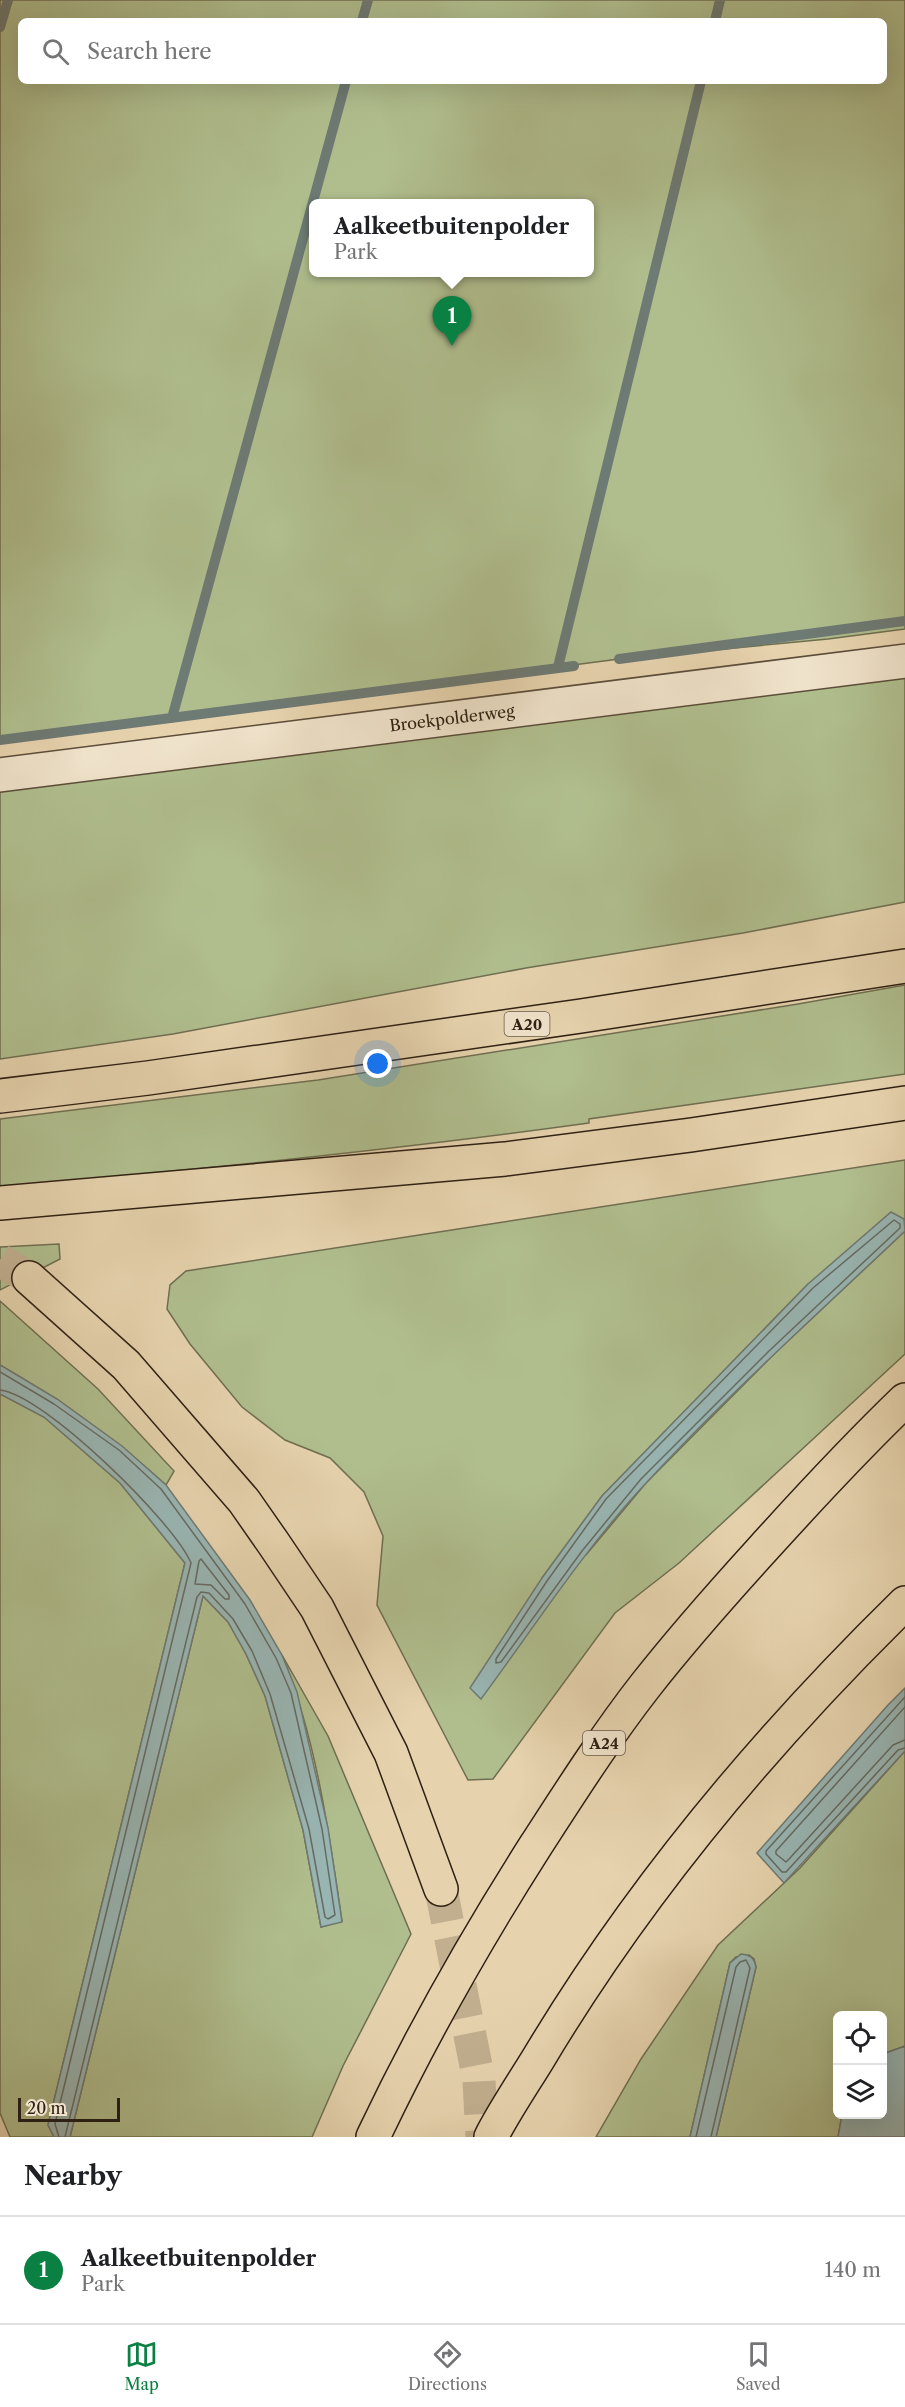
<!DOCTYPE html>
<html lang="en">
<head>
<meta charset="utf-8">
<style>
  body { margin:0; font-family:"Libre Caslon Text",serif; background:#f2f2f2; color:#202124 }
  .controls { position:absolute; right:18px; bottom:18px; display:grid; overflow:hidden; border-radius:9px; box-shadow:0 6px 24px #0002 }
  .controls button { width:54px; height:54px; display:grid; place-items:center; padding:0; border:0; border-bottom:2px solid #e0e0e0; background:#fff; color:#202124; font:30px sans-serif }
  .scale { position:absolute; left:18px; bottom:15px; width:102px; box-sizing:border-box; padding-left:6px; border:3px solid #2e2013; border-top:0; font-size:16px; line-height:21px; white-space:nowrap; color:#2e2013; -webkit-text-stroke:4px #efe2ca; paint-order:stroke }
  .you { position:absolute; left:378px; top:1064px; width:21px; height:21px; margin:-15px; border:4px solid #fff; border-radius:50%; background:#1a73e8; box-shadow:0 0 0 9px #1a73e833 }
  .badge { display:grid; place-items:center; width:39px; height:39px; border-radius:50%; background:#0b8043; color:#fff; font-size:20px; font-weight:700 }
  .pin { position:absolute; translate:-50% -50px; filter:drop-shadow(0 2px 3px #0008) }
  .pin::after { content:''; position:absolute; top:32px; width:21px; height:18px; background:inherit; clip-path:polygon(0 0,100% 0,50% 100%) }
  .popup { position:absolute; left:309px; top:199px; width:285px; height:78px; box-sizing:border-box; display:grid; place-content:center; border-radius:9px; background:#fff; filter:drop-shadow(0 2px 4px #0005); font-size:20px; white-space:nowrap; color:#757577 }
  .popup b { font-size:22px; color:#202124 }
  .popup::after { content:''; position:absolute; left:50%; top:100%; margin-left:-12px; border:12px solid transparent; border-top-color:#fff }
  .list { margin:0; padding:0; list-style:none }
  h2 { display:flex; justify-content:space-between; align-items:center; height:78px; margin:0; padding:0 24px; font-size:26px }
  h2 small { font-size:20px; font-weight:400; color:#757577 }
  .list li { display:grid; grid-template-columns:39px 1fr auto; gap:18px; align-items:center; box-sizing:border-box; height:108px; padding:0 24px; border-top:2px solid #e0e0e0 }
  .list b { display:block; font-size:22px; white-space:nowrap }
  .list p { margin:0; font-size:20px; white-space:nowrap; color:#757577 }
  .list em { font-size:20px; font-style:normal; color:#757577 }
  .icon { flex:none; width:33px; height:33px; fill:none; stroke:currentColor; stroke-width:2; stroke-linecap:round; stroke-linejoin:round }
  .map { position:relative; flex:none; width:905px; height:2137px; overflow:hidden }
  .search { position:absolute; background:#fff; box-shadow:0 6px 24px #0002; left:18px; right:18px; top:18px; height:66px; display:flex; align-items:center; gap:15px; box-sizing:border-box; padding:0 21px; border-radius:9px; color:#757577; font-size:22px }
  .sheet { height:186px; background:#fff }
  nav { display:flex; justify-content:space-around; align-items:center; box-sizing:border-box; height:84px; border-top:2px solid #e0e0e0; background:#fff; font-size:16px; color:#757577 }
  nav a { display:grid; justify-items:center; gap:3px }
  nav .on { color:#0b8043 }
  .map>svg:first-child { display:block }
  .green { fill:#b0be8e; stroke:#6f6f50; stroke-width:1.5; fill-rule:evenodd }
  .water { fill:#99b6b4; stroke:#6e7a74; stroke-width:1.5 }
  .lines { fill:none; stroke-linecap:round; stroke-linejoin:round }
  .shore { stroke:#646b64; stroke-width:1.5 }
  .stream { stroke:#6e7a74; stroke-width:10 }
  .motorway-tunnel { stroke:#c1af8f; stroke-width:33; stroke-dasharray:33 16; stroke-linecap:butt }
  .minor-casing { stroke:#5c4d3a; stroke-width:36 }
  .motorway-casing { stroke:#2e2013; stroke-width:36 }
  .minor { stroke:#efe2ca; stroke-width:33 }
  .motorway { stroke:#e6d3ae; stroke-width:33 }
  .labels { text-anchor:middle; dominant-baseline:central; stroke-width:6; stroke-linejoin:round; paint-order:stroke }
  .shield { fill:#efe2ca; stroke:#685a4a; stroke-width:1.5 }
  .shield-label { font-size:15px; font-weight:bold; fill:#2e2013 }
  .street-label { font-size:16px; fill:#2e2013; stroke:#efe2ca }
</style>
</head>
<body>
<div class="map">
<svg width="905" height="2137" viewBox="0 0 905 2137">
  <rect width="100%" height="100%" fill="#e6d3ae"/>
  <filter id="stains"><feTurbulence type="fractalNoise" baseFrequency=".00333" numOctaves="4"/><feColorMatrix values="0 0 0 0 .2 0 0 0 0 .09 0 0 0 0 .02 0 0 0 .5 -.17"/></filter>
  <radialGradient id="worn" r=".72"><stop offset=".6" stop-color="#630" stop-opacity="0"/><stop offset="1" stop-color="#630" stop-opacity=".3"/></radialGradient>
  <path class="green" d="M0,0H905V629L828,639L619,659L0,740ZM21,21H884V81H21ZM314,204H590V272H314Z
    M905,677V902L743,933L526,968L173,1034L0,1059V790Z
    M905,985V1074L589,1119V1123C393,1150 197,1170 0,1187V1119L318,1080L798,1004Z
    M905,1160V1221L904,1219L808,1284L602,1496L542,1578L586,1555L646,1483L773,1355L905,1231V1354L679,1563L615,1613L493,1779L468,1780L377,1605L383,1536L364,1492L330,1458L285,1440L242,1407L190,1344L167,1309L170,1285L186,1271Z
    M59,1244L60,1259L0,1290V1247Z
    M0,1301L98,1389L174,1471L166,1485C112,1436 63,1402 0,1365Z
    M0,1394L44,1417L120,1483L185,1563L48,2125L54,2137H10L0,2113Z
    M203,1596L228,1622L246,1654L265,1696L303,1830L321,1927L342,1921C329,1833 316,1738 282,1655L328,1736L411,1934L343,2066L312,2137H70Z
    M905,1751V2046L883,2054L882,2016H838V2114L842,2115L838,2137H716L756,1967L754,1959L749,1955L736,1957L730,1963L690,2137H596L641,2059L718,1945L800,1868Z"/>
  <path class="water" d="M891,1212L904,1219L905,1231C818,1313 729,1394 647,1482C585,1548 535,1626 481,1699L470,1688L542,1578L602,1496L808,1284Z
    M0,1365L57,1399L122,1446L166,1485L250,1600L282,1655L297,1692L328,1828L342,1922L321,1927L303,1830L265,1696L246,1654L228,1622L203,1596L70,2137H54L48,2125L185,1563L120,1483L44,1417L0,1394Z
    M905,1688V1751L784,1883L757,1853L888,1705Z
    M741,1954C751,1955 754,1958 756,1967L716,2137H690L730,1963Z
    M905,2046V2137H838L842,2115L882,2114L883,2054Z"/>
  <g class="lines">
    <path class="shore" d="M894,1220L900,1224V1228L769,1351L641,1479L582,1551L501,1662L496,1663V1659L547,1581L606,1499L813,1288Z
      M0,1372L54,1404L119,1450L161,1489L245,1604L276,1658L291,1693L322,1829L335,1915L328,1919L325,1917L309,1829L270,1694L252,1651L233,1619L209,1593L201,1592L197,1597L65,2137
      M0,1390C43,1394 174,1522 191,1563L55,2124L59,2137
      M201,1559L229,1595V1599H225L211,1585L195,1584L199,1561Z
      M905,1697L766,1851V1854L782,1872H786L898,1750L905,1748
      M905,1707L776,1851V1854L786,1862L790,1858L893,1745L905,1740
      M696,2137L736,1967L740,1962L746,1960L750,1968L711,2137"/>
    <path class="stream" d="M362,21L368,0
      M715,21L720,0
      M0,27L8,0
      M619,659L905,621
      M558,667L701,81
      M172,718L346,81
      M0,740L574,666"/>
    <path class="motorway-tunnel" d="M0,1260L29,1278
      M441,1889L479,2081L482,2137"/>
    <defs>
      <path id="minor" d="M0,775L905,661"/>
      <path id="motorway" d="M0,1096L148,1078L581,1016L905,966
        M0,1203L505,1159L691,1135L905,1103
        M29,1278L126,1365L244,1501L274,1544L317,1608L391,1753L441,1889
        M373,2137C421,2036 476,1939 536,1845C571,1791 606,1736 645,1686C681,1640 720,1596 759,1553C806,1501 854,1449 905,1400
        M491,2137C505,2110 522,2085 538,2059C639,1890 765,1740 905,1603"/>
    </defs>
    <use href="#minor" class="minor-casing"/>
    <use href="#motorway" class="motorway-casing"/>
    <use href="#minor" class="minor"/>
    <use href="#motorway" class="motorway"/>
  </g>
  <g class="labels">
    <g class="shield">
      <rect x="504.5" y="1012" width="45" height="24" rx="4.5"/>
      <rect x="583" y="1731" width="42" height="24" rx="4.5"/>
    </g>
    <g class="shield-label">
      <text x="527" y="1024">A20</text>
      <text x="604" y="1743">A24</text>
    </g>
    <g class="street-label">
      <text transform="translate(452 718) rotate(-7)">Broekpolderweg</text>
    </g>
  </g>
  <rect width="100%" height="100%" filter="url(#stains)"/>
  <rect width="100%" height="100%" fill="url(#worn)"/>
</svg>
<div class="controls">
<button><svg class="icon" aria-label="locate" viewBox="0 0 24 24"><circle cx="12" cy="12" r="6"/><path d="M12 2v4M12 18v4M2 12h4M18 12h4"/></svg></button>
<button><svg class="icon" aria-label="layers" viewBox="0 0 24 24"><path d="M12 4l9 5-9 5-9-5zM3 14l9 5 9-5"/></svg></button>
</div>
<div class="scale">20 m</div>
<div class="you"></div>
<div class="pin badge" style="left:452px;top:346px">1</div>
<div class="popup"><b>Aalkeetbuitenpolder</b>Park</div>
<div class="search"><svg class="icon" aria-label="search" viewBox="0 0 24 24"><circle cx="10" cy="10" r="6"/><path d="M15 15l6 6"/></svg>Search here</div>
</div>
<section class="sheet">
<h2>Nearby<small></small></h2>
<ul class="list">
<li><span class="badge">1</span><div><b>Aalkeetbuitenpolder</b><p>Park</p></div><em>140 m</em></li>
</ul>
</section>
<nav>
<a class="on"><svg class="icon" aria-label="map" viewBox="0 0 24 24"><path d="M3 6l6-2 6 2 6-2v14l-6 2-6-2-6 2zM9 4v14M15 6v14"/></svg>Map</a>
<a><svg class="icon" aria-label="directions" viewBox="0 0 24 24"><path d="M12 3l9 9-9 9-9-9zM9 14v-3h6M13 9l2 2-2 2"/></svg>Directions</a>
<a><svg class="icon" aria-label="saved" viewBox="0 0 24 24"><path d="M7 4h10v16l-5-4-5 4z"/></svg>Saved</a>
</nav>
</body>
</html>
